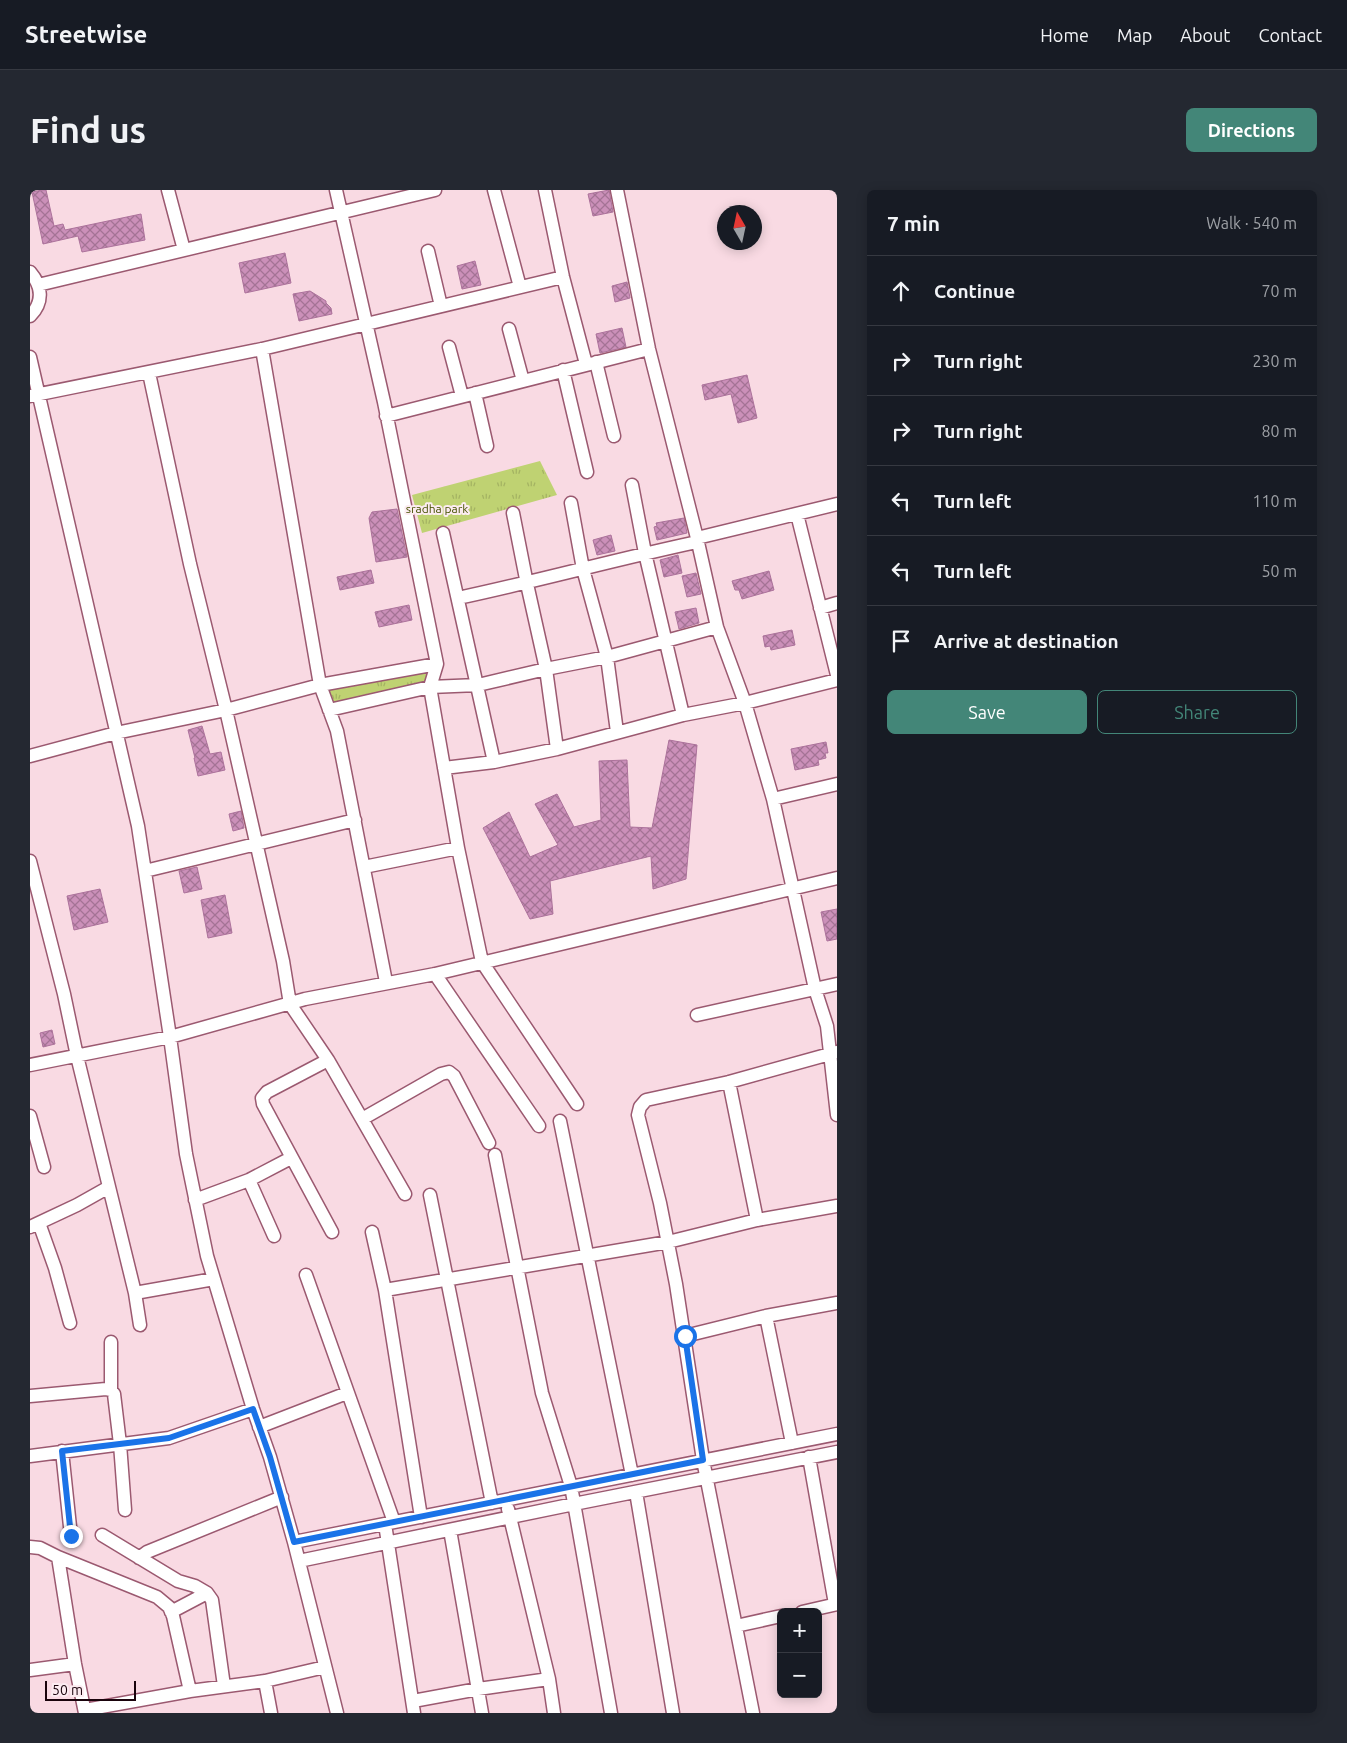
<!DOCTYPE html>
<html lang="en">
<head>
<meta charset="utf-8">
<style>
  body { margin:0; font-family:Ubuntu,sans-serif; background:#242831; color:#f1f3f6 }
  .controls { position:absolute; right:15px; bottom:15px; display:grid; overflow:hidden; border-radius:8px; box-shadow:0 2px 12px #0003 }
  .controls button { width:45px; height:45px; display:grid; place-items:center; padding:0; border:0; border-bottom:1px solid #363941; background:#171b24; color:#f1f3f6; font:25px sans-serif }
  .compass { position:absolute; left:687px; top:15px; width:45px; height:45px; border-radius:50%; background:#171b24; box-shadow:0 2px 12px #0003; rotate:351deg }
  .scale { position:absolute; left:15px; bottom:12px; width:91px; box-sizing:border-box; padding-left:5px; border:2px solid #1a030c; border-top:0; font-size:14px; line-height:18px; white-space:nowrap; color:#1a030c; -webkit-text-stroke:4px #fcecf1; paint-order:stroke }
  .stop { position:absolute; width:15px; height:15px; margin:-11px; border:4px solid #1a73e8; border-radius:50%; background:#fff }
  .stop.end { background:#1a73e8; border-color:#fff; box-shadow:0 1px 5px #0008 }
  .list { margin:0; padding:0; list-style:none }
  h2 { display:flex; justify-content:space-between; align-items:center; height:65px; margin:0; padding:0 20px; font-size:21px }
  h2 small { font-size:16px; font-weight:400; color:#9ea1a6 }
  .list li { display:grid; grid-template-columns:32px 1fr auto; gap:15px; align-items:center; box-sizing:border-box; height:70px; padding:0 20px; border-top:1px solid #363941 }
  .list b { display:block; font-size:19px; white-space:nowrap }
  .list em { font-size:16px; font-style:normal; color:#9ea1a6 }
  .actions { display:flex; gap:10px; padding:15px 20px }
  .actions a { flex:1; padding:11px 0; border:1px solid #438678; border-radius:8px; text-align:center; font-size:18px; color:#438678 }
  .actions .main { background:#438678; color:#fff }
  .icon { flex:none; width:28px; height:28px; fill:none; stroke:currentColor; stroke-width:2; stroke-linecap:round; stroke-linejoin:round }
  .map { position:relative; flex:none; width:807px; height:1523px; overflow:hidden; border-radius:8px }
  header { display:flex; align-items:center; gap:30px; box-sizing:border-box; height:70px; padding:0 25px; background:#171b24; border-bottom:1px solid #363941 }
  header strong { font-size:24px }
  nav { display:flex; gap:28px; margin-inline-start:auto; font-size:18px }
  .intro { display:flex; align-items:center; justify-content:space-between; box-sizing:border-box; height:120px; padding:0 30px }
  h1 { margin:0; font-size:35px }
  .button { padding:12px 22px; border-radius:8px; background:#438678; color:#fff; font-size:18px; font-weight:700 }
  main { display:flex; gap:30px; padding:0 30px }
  aside { flex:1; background:#171b24; border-radius:8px; box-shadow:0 2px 12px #0003 }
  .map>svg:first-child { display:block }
  .park { fill:url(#park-tufts) }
  .building { fill:url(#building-cross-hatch); stroke:#ac729b }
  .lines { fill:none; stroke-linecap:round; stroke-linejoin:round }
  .minor-casing { stroke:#9b5970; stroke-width:15 }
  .minor { stroke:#fff; stroke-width:12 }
  .route { stroke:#1a73e8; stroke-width:6 }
  .labels { text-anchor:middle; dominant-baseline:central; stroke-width:4; stroke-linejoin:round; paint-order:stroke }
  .park-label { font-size:12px; fill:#465102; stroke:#fcecf1 }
</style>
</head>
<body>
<header>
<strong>Streetwise</strong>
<nav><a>Home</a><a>Map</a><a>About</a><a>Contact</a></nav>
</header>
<div class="intro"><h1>Find us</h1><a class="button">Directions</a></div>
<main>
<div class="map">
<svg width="807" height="1523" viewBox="0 0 807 1523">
  <defs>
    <pattern id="park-tufts" width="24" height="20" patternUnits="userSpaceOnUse" patternTransform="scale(1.25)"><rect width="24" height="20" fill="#bfd272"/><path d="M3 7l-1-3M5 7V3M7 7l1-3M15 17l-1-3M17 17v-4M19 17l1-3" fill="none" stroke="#a4b362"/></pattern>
    <pattern id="building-cross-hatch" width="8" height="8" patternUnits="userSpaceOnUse" patternTransform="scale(1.25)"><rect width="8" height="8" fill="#cb90b9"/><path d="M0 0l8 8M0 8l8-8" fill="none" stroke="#a47395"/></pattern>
  </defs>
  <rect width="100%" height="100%" fill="#f9dae3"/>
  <path class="park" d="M510,271L527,305L392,343L382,305Z
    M400,475V497L299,520L298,493Z"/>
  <path class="building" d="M12,0H16L24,36L33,34L35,40L111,24L115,50L52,62L48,46L13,54L2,2Z
    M579,0L583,22L563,26L558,4Z
    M255,63L261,93L215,103L209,73Z
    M445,71L451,95L432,99L427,76Z
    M597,92L600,108L585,112L582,96Z
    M280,101L296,111V113L301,118L302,124L269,131L263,104Z
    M592,138L596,157L570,163L566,144Z
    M717,185L727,228L708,233L701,204L675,210L672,195Z
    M367,319L377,367L346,372L339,328L342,322Z
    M654,328L657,343L627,350L624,337L627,336L626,333Z
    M581,345L585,361L567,365L563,350Z
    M648,365L652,383L634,387L630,370Z
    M341,380L344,393L310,400L307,387Z
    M739,381L744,400L712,409L709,400H705L702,391Z
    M666,383L671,404L657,407L652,386Z
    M379,415L382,430L349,437L345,422Z
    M666,418L669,433L649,439L645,422Z
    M762,440L765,455L741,460L740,456L735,457L733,446Z
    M172,536L180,564L191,562L195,580L168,586L164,568H165L158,540Z
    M639,550L667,555L656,689L623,699L621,666L520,691L523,724L500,729L453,638L479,622L500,667L528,655L505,614L527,604L544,637L571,630L569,571L597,570L600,637L622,638Z
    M796,552L798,563H795L796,568L788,570L789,575L765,580L761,559Z
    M211,621L214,638L203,641L199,624Z
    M167,677L172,699L154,703L149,681Z
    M70,699L78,732L44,740L37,706Z
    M195,705L202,743L178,748L171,710Z
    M807,719V749L797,751L791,722Z
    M22,840L25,854L13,857L10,843Z"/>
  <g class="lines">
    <defs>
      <path id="minor" d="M138,0L154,60
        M306,0L354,212L407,474L400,497L428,658L452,772L547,914
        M464,0L490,97
        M515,0L533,87L556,174
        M587,0L619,159L667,348L807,314
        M398,61L411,116
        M0,82C12,96 14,112 0,126
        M8,95L405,0
        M479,139L493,191
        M419,157L432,206
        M232,159L290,495L307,541L356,792
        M0,167L108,636L140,847L156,964L177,1066L223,1219L240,1267L264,1352L307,1523
        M566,172L584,246
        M533,180L557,282
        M119,183L160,374L196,520L253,771L260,814L298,870L375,1004
        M445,203L457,256
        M0,206L232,159L533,87
        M356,226L619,159
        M602,295L615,363L653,525
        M541,313L553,379L577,467L587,542
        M483,323L497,394L516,479L527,559
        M767,324L807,485
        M413,343L464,572
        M667,348L687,437L715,513L743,609L785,799L797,836L807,925
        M428,408C508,391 587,369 667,352
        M790,418L807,413
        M299,520L400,497L448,495L516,479L577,467L687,437
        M0,566L86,543L196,520L290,495L407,474
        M414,578L464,572L527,559L653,525L715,513L807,490
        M743,609L807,594
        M0,671L34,804L47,866L105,1103L110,1135
        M334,677L428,658
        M115,681L325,630
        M405,784L509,936
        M667,825L807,794
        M298,870L237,902L232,908L233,914L302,1042
        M0,875L140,847L275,809L405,784L807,688
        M699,892L727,1030
        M0,926L14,977
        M332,929L411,884L419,882L424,886L459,953
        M530,931L602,1285
        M465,965L512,1203L541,1296L581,1523
        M219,990L244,1046
        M400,1005L462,1313
        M165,1010L219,990L261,968
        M9,1033L25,1078L40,1133
        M0,1037L47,1015L79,997
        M342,1042L355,1100L391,1327
        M276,1085L364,1332
        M355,1100L638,1052L727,1030L807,1016
        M105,1103L184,1089
        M736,1126L762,1253
        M655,1146L736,1126L807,1113
        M81,1152V1200
        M0,1206L76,1199L81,1200L84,1204L90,1254L95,1320
        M229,1237L317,1203
        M32,1261L41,1346
        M0,1266L139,1248L223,1219
        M779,1267L805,1414
        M606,1302L643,1523
        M478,1319L519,1489L524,1523
        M355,1334L384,1523
        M420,1340L452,1523
        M72,1345L148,1391L165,1396L177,1403L182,1410L194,1496
        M264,1352L807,1244
        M0,1357L10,1358L28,1367L45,1474L55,1523
        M28,1367L127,1407L139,1417L143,1426L160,1501
        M109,1368L117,1362L252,1307
        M269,1371L544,1314L807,1262
        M141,1422L177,1403
        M772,1422L807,1414
        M706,1436L751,1426
        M0,1480L45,1474
        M235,1491L241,1523
        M383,1511L448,1499L519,1489
        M55,1520L160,1501L235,1491L295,1477
        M723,1523L673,1270L646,1094L630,1013L608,925L610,917L616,910L699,892L807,862"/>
    </defs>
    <use href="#minor" class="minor-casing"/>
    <use href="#minor" class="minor"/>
  </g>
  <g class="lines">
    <path class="route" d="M41,1346L32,1261L139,1248L223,1219L240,1267L264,1352L673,1270L655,1146"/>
  </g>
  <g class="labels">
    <g class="park-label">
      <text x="407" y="318">sradha park</text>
    </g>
  </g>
</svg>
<div class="controls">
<button>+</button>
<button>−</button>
</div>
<svg class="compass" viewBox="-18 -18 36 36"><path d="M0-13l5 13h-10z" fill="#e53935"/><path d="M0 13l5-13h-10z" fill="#9ea1a6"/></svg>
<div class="scale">50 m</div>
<div class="stop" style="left:655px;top:1146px"></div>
<div class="stop end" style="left:41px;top:1346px"></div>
</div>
<aside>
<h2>7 min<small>Walk · 540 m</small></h2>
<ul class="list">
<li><svg class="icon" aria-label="ahead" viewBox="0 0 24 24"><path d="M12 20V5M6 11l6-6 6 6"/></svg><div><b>Continue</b></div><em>70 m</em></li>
<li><svg class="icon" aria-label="right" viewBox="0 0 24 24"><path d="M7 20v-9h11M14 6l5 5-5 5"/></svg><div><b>Turn right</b></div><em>230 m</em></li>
<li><svg class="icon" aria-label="right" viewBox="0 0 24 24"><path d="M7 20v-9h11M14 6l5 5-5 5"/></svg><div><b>Turn right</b></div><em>80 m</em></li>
<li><svg class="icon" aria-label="left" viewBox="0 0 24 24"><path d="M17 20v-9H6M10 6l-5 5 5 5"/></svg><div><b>Turn left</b></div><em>110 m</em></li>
<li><svg class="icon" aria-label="left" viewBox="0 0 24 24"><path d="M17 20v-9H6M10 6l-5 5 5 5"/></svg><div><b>Turn left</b></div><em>50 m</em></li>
<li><svg class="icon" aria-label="arrive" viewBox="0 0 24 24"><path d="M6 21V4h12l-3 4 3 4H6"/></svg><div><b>Arrive at destination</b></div></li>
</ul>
<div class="actions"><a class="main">Save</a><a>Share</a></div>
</aside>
</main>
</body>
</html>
